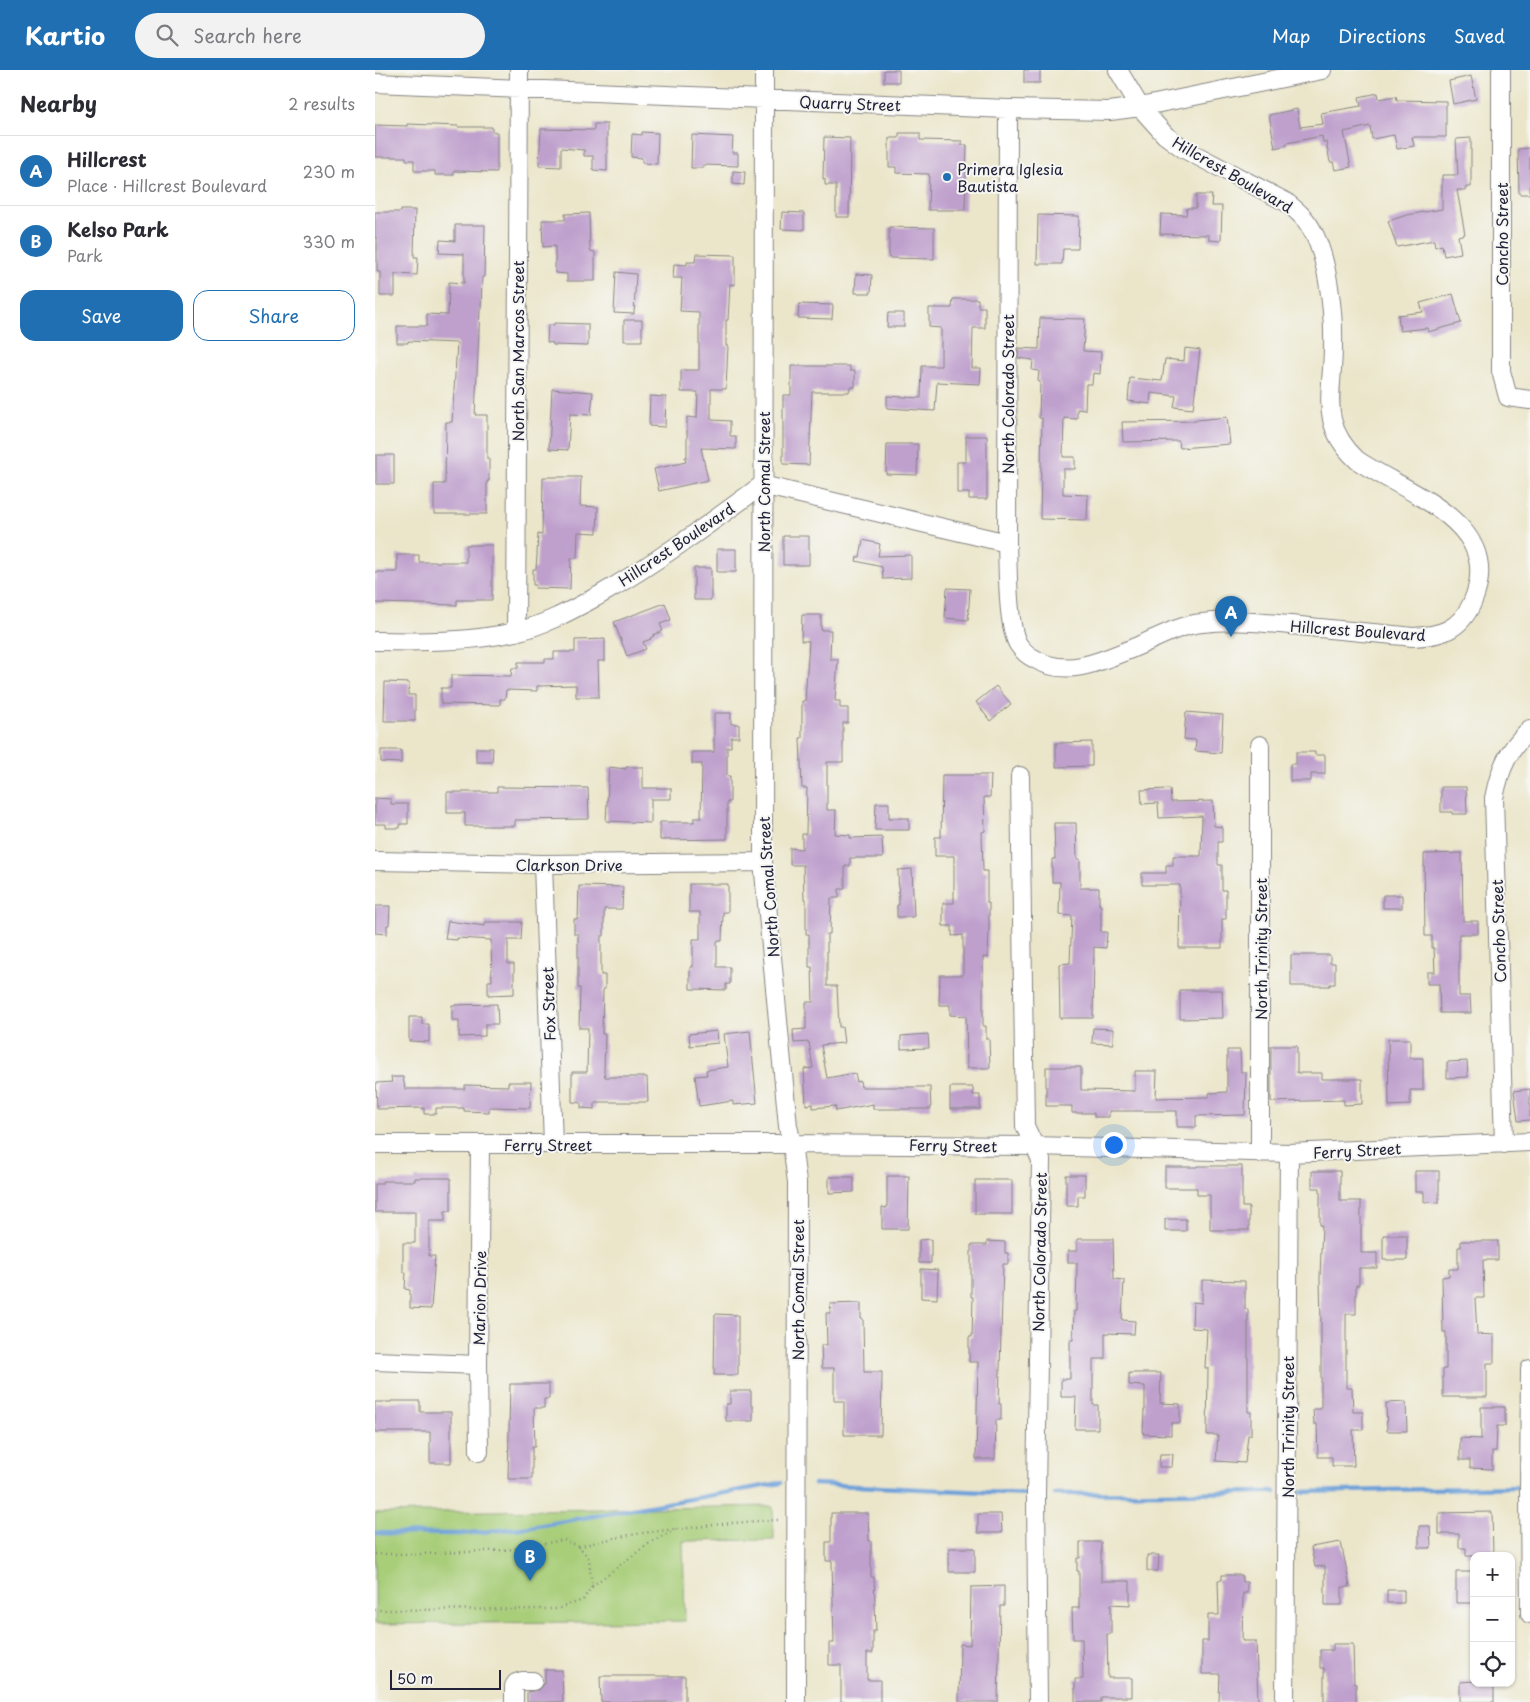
<!DOCTYPE html>
<html lang="en">
<head>
<meta charset="utf-8">
<style>
  body { margin:0; font-family:"Playpen Sans",sans-serif; background:#f2f2f3; color:#2b2b33 }
  .controls { position:absolute; right:15px; bottom:15px; display:grid; overflow:hidden; border-radius:10px; box-shadow:0 1px 4px #0004 }
  .controls button { width:45px; height:45px; display:grid; place-items:center; padding:0; border:0; border-bottom:1px solid #e1e1e2; background:#fff; color:#2b2b33; font:25px sans-serif }
  .scale { position:absolute; left:15px; bottom:12px; width:111px; box-sizing:border-box; padding-left:5px; border:2px solid #22223b; border-top:0; font-size:14px; line-height:18px; white-space:nowrap; color:#22223b; -webkit-text-stroke:4px #f6f6f2; paint-order:stroke }
  .you { position:absolute; left:738px; top:1074px; width:18px; height:18px; margin:-12px; border:4px solid #fff; border-radius:50%; background:#1a73e8; box-shadow:0 0 0 8px #1a73e833 }
  .badge { display:grid; place-items:center; width:32px; height:32px; border-radius:50%; background:#1f6fb2; color:#fff; font-size:16px; font-weight:700 }
  .pin { position:absolute; translate:-50% -41px; filter:drop-shadow(0 1px 2px #0008) }
  .pin::after { content:''; position:absolute; top:26px; width:18px; height:15px; background:inherit; clip-path:polygon(0 0,100% 0,50% 100%) }
  .list { margin:0; padding:0; list-style:none }
  h2 { display:flex; justify-content:space-between; align-items:center; height:65px; margin:0; padding:0 20px; font-size:21px }
  h2 small { font-size:16px; font-weight:400; color:#7c7c81 }
  .list li { display:grid; grid-template-columns:32px 1fr auto; gap:15px; align-items:center; box-sizing:border-box; height:70px; padding:0 20px; border-top:1px solid #e1e1e2 }
  .list b { display:block; font-size:19px; white-space:nowrap }
  .list p { margin:0; font-size:16px; white-space:nowrap; color:#7c7c81 }
  .list em { font-size:16px; font-style:normal; color:#7c7c81 }
  .actions { display:flex; gap:10px; padding:15px 20px }
  .actions a { flex:1; padding:11px 0; border:1px solid #1f6fb2; border-radius:15px; text-align:center; font-size:18px; color:#1f6fb2 }
  .actions .main { background:#1f6fb2; color:#fff }
  .icon { flex:none; width:28px; height:28px; fill:none; stroke:currentColor; stroke-width:2; stroke-linecap:round; stroke-linejoin:round }
  .map { position:relative; flex:none; width:1155px; height:1632px; overflow:hidden }
  header { display:flex; align-items:center; gap:30px; box-sizing:border-box; height:70px; padding:0 25px; background:#1f6fb2; color:#fff }
  header strong { font-size:24px }
  nav { display:flex; gap:28px; margin-inline-start:auto; font-size:18px }
  .search { width:350px; height:45px; background:#f2f2f3; display:flex; align-items:center; gap:12px; box-sizing:border-box; padding:0 18px; border-radius:28px; color:#7c7c81; font-size:19px }
  main { display:flex }
  aside { flex:1; background:#fff }
  .map>svg:first-child { display:block }
  .green { fill:#a8ce79; stroke:#65785a }
  .lines { fill:none; stroke-linecap:round; stroke-linejoin:round }
  .stream { stroke:#6ea1d9; stroke-width:4.5 }
  .building { fill:#bfa0cd }
  .minor-casing { stroke:#868482; stroke-width:20 }
  .path { stroke:#868482; stroke-width:2.5; stroke-dasharray:1 4; stroke-linecap:butt }
  .minor { stroke:#fff; stroke-width:18 }
  .poi-dot { fill:#1f6fb2; stroke:#f6f6f2; stroke-width:2 }
  .labels { text-anchor:middle; dominant-baseline:central; stroke-width:4; stroke-linejoin:round; paint-order:stroke }
  .street-label { font-size:15px; fill:#22223b; stroke:#f6f6f2 }
  .poi-label { font-size:15px; fill:#22223b; stroke:#f6f6f2; text-anchor:start }
</style>
</head>
<body>
<header>
<strong>Kartio</strong>
<div class="search"><svg class="icon" aria-label="search" viewBox="0 0 24 24"><circle cx="10" cy="10" r="6"/><path d="M15 15l6 6"/></svg>Search here</div>
<nav><a>Map</a><a>Directions</a><a>Saved</a></nav>
</header>
<main>
<aside>
<h2>Nearby<small>2 results</small></h2>
<ul class="list">
<li><span class="badge">A</span><div><b>Hillcrest</b><p>Place · Hillcrest Boulevard</p></div><em>230 m</em></li>
<li><span class="badge">B</span><div><b>Kelso Park</b><p>Park</p></div><em>330 m</em></li>
</ul>
<div class="actions"><a class="main">Save</a><a>Share</a></div>
</aside>
<div class="map">
<svg width="1155" height="1632" viewBox="0 0 1155 1632">
  <rect width="100%" height="100%" fill="#f6f6f2"/>
  <filter id="ink" filterUnits="userSpaceOnUse"><feTurbulence type="fractalNoise" baseFrequency=".02" numOctaves="2"/><feDisplacementMap in="SourceGraphic" scale="10" xChannelSelector="R" yChannelSelector="G"/><feConvolveMatrix kernelMatrix="1 2 1 2 8 2 1 2 1" color-interpolation-filters="sRGB"/></filter>
  <filter id="wash" filterUnits="userSpaceOnUse"><feTurbulence type="fractalNoise" baseFrequency=".0096" numOctaves="4" result="noise"/><feDisplacementMap in="SourceGraphic" scale="20" xChannelSelector="R" yChannelSelector="G"/><feGaussianBlur stdDeviation="1.12" result="paint"/><feColorMatrix in="noise" values="0 0 0 0 0 0 0 0 0 0 0 0 0 0 0 0 0 1.4 0 .05"/><feComposite in="paint" operator="in"/></filter>
  <g filter="url(#wash)">
    <rect width="100%" height="100%" fill="#ebe6ca"/>
    <path class="green" d="M398,1436L399,1470L308,1471L310,1551L0,1554V1443Z"/>
    <g class="lines">
      <path class="stream" d="M439,1414L652,1424
        M926,1422L1141,1417
        M680,1424L900,1422
        M0,1463L85,1464L156,1457L406,1413"/>
    </g>
    <g id="blocks">
      <path class="building" d="M509,0H524V12H509Z
        M649,0H665V13H649Z
        M1096,6L1101,29L1078,34L1074,11Z
        M1003,23L1004,29L1021,26L1022,30L1071,31V67H1037L1039,76L1022,79L1019,65L997,69L995,56L969,62L976,97L960,100L958,92H955L951,72H948L947,66L912,73V75L900,78L894,45L922,39L925,57L948,54L946,43L986,36L984,27Z
        M32,54L83,56V57H117V62H122V102L79,101V105H60V101H39V90H31V87H0V55L32,56Z
        M219,54H232V101L218,100V86H209V80L186,78V97L164,96L166,59L219,60Z
        M267,62L283,63L282,94L267,93V88L256,87L257,64L267,65Z
        M524,63H545V70L587,71V75H592L590,140H553L554,104L521,103V97H514V68H524Z
        M317,65L358,67L357,83H363V96L328,95V98H316Z
        M449,67L475,68L474,147H461V115H450V109H448Z
        M1096,68V117H1091V120H1082L1090,164L1083,166L1086,183L1069,186L1067,175L1060,177L1059,170L1022,177L1013,151L1032,145L1067,139V105H1083L1081,69Z
        M1155,78V124H1144L1143,79Z
        M358,101L370,102L369,115L358,114Z
        M821,125H837L836,136H847L846,171L834,170V165L785,164L786,144L811,145L812,138H821Z
        M26,140H40L39,187H43L42,205L20,204V226H5V202H2V168H0V142H26Z
        M407,142L429,143V160L406,159Z
        M214,143L215,181L220,182V211H192V204L180,203V176L168,177L167,150H190V144Z
        M663,145L704,146L703,179H688L687,194H662Z
        M80,155H110L109,207H107L106,239H105L100,345H112V389H114V411H112V444H59V414H70L71,352H77L82,273L33,271V273H22V256H52V244L73,245L74,212L89,213V184L64,183L65,170L80,171Z
        M514,157L559,158V189L514,188Z
        M321,184L360,185V215L355,214L353,250H351V276H353L351,319H336V348L337,350L355,351V366H361V379L326,378L333,410L284,421L279,399L311,392L310,387H312V347L322,348L323,322H306V300H324V242L305,241L307,208H298L299,194L312,195V192H320Z
        M241,202L261,204L259,244L239,243Z
        M481,204L497,205L496,223H480Z
        M1078,224L1086,253L1053,262L1052,258L1025,261L1023,245L1048,242L1045,233Z
        M578,229H603V237H610V258H598L597,298H606L605,314L562,312L560,341L512,338V326L546,328L547,296H566V258L554,257V238H577Z
        M424,234L458,235L457,249L423,248Z
        M513,243H529V257H512Z
        M665,248L710,249L708,281L726,282L725,304L718,303L717,314H711L710,340L702,339V349L689,348L688,387H700V399H688V424L713,425L712,450L665,449L667,348H664L665,312L663,311L664,301L657,300L658,290L643,288V278L664,279Z
        M249,250H267V271H249Z
        M179,253L213,254V276L178,275V273L172,272L173,255H179Z
        M810,278L825,280L818,339L799,337L801,326L776,323L775,334L753,331L755,308L787,311L790,289L809,291Z
        M416,296H475V301H480V317H475L474,322H437L434,395L408,394V325H416Z
        M177,319L218,322L216,345L195,344L193,380L174,379Z
        M275,326L291,327L290,357L274,356Z
        M852,347L855,374L805,378L804,371L748,372L747,352L821,351L822,350Z
        M591,366H612V429H594V423H582V392H591Z
        M512,374H543L542,405L511,404Z
        M1,385H19V414H1Z
        M168,407H206L205,436L223,437L222,463L203,462L202,488H196L195,519L160,518L161,515H158V499H161L162,485L163,464L167,465Z
        M408,466H434V495H408Z
        M488,470L505,474L503,486L536,485V508L508,509L507,497L481,491L482,487H485Z
        M91,475H117V530H82V535L0,533V502H22V485H44V492H91Z
        M342,479H361V502H342Z
        M319,498H336V530H319Z
        M572,518L595,519L593,550L570,548Z
        M290,533L296,550L285,554L288,561L278,565L279,566L275,568L276,569L268,572L271,579L252,586L239,552Z
        M427,545H446V560H456L455,589H463L460,631H465V638H473V653H468V692H452V740H461L460,764L475,765V768L507,767L508,788H475V796H470V819H464V828H456L455,864H452V916H462L464,957H467L469,973L446,975L452,1008L480,1003L482,1012L485,1011L486,1017H555L556,1039H498V1034L461,1041L460,1036L438,1038V1034L431,1035L429,999L438,998L434,972L419,973L418,960L431,959V932H438L437,897H434V864H431V829H429L428,795H415V778L427,779V764H431L432,718H427L425,668H427V631H430L434,571H426Z
        M230,569V591H223L224,627H201V615L162,616V621L131,620L130,629H125V635L66,634V618H76V605L136,606L137,598H143V592H170V589H179V582H200V570Z
        M10,612L34,613L33,625H40V651H9Z
        M621,616L636,634L615,651L601,632Z
        M811,642L848,645L846,683L820,681L821,670L809,669Z
        M339,643H356V654H364V667H356V677H352V706H355V732H352V769L285,770V752H319V748H326L327,694H317V682H339Z
        M717,672V696L681,697V673Z
        M101,678H118L117,692H101Z
        M6,680H26V693L6,692Z
        M921,682H940V685H950V704H936V711H915V694H921Z
        M234,697L251,699V697H268V718H296V729H276V753L231,751Z
        M567,705H616L615,727H609L610,761L607,762L608,801H612V833H614V857L613,888L608,887V956H611V969H614L615,998H592L591,946L575,945V935H564L565,905H588V865L577,866V856H568V833H579V786H560V767H566Z
        M122,717L213,718L214,749L140,750V756H90V743H72V722H122Z
        M1066,717H1091L1092,744H1077V742H1066Z
        M795,719L796,732L838,731L839,756L847,757V772H843V795H847V820H851V849H847V878H804L805,815H767V803H791V795H798V786H826L827,746L784,748L783,733L767,734L766,720Z
        M0,728L16,729V734H33V754H25V758H11V754H0Z
        M501,733H514V748H534V760H500Z
        M679,753H701L702,789H705V818H724V835H726V862H732L731,878L719,877L718,948H685L684,894L695,893L697,846L684,845L685,812H677V789H680Z
        M1087,783L1088,851H1103V864H1084V926H1095L1096,943H1065L1064,914H1052V902H1060L1059,878H1057V866H1050L1049,784Z
        M537,799L539,847H522V835H524L523,800Z
        M314,814H353V842H348L347,871H342V897H355V914H351V920L315,919V897H318V869H325V842H314Z
        M204,816L248,817L247,839H229V866H226V905H230V919H228L227,964H230L229,1002L230,1007H272L273,1032H220V1039L206,1038V1033L197,1032V1002H212L213,958H204L205,918H203V864H199V849H203Z
        M1008,825H1027V838H1008Z
        M0,836H15L14,855H12V864L0,863Z
        M73,851L110,856V852H147L146,870H133V894H139V924L113,925V911H117L116,870L82,868V870L70,869Z
        M916,885H955V893H960V914H955V916H916Z
        M805,920H847L848,948L805,949Z
        M122,934L123,954H110V966L84,967V950H77V935Z
        M34,947H47V954H54V972L34,971Z
        M718,958L738,959V974L717,973Z
        M342,961L343,973L315,976L314,964Z
        M375,961L382,1033L358,1035V1031L324,1036L320,1006L332,1005L331,1000L353,997L349,964Z
        M553,964L554,978L526,979V966Z
        M1013,969H1035V988H1048V1020H1035V1035L1014,1036Z
        M896,976H922V1003H947V1009H987V1034L969,1035V1030L896,1032Z
        M852,980H865L866,1002H871L870,1045L821,1046V1057H802V1041H734V1047H719V1043H697V1036H671V997H706V1020L760,1021V1001H782L781,1028L834,1027V1023L852,1022Z
        M1092,991L1093,1007L1072,1008V992Z
        M16,1007H28L30,1019H90V1015L133,1016V1012H156L155,1038L114,1037V1042L89,1041V1038H61V1044H49V1038L2,1039L1,1013L17,1012Z
        M575,1017H598V1025H605V1039H575Z
        M1155,1019V1050L1143,1051L1139,1021Z
        M822,1096H867V1137H874V1160H835V1125H822V1118H790V1097H822Z
        M937,1101H965V1131H986V1183H1002V1198H984V1215H981V1244H971V1318H977L978,1342H988V1360H978L979,1396H957V1387H943L942,1354H939L938,1339H946V1253L945,1208L947,1155H945V1118H937Z
        M1040,1101H1064V1133L1049,1132V1122H1040Z
        M691,1105H710V1126H703V1136H691Z
        M512,1106H534L533,1159H507V1137L512,1138Z
        M454,1107H479V1122L454,1123Z
        M40,1108H76V1141H70V1151H54V1186H60L56,1239L35,1238V1220L30,1219L31,1202H28V1173H40V1142H0V1114H7V1111H40Z
        M600,1110H637V1144H600Z
        M790,1149H811V1161H790Z
        M1008,1165H1032V1190H1008Z
        M556,1169V1193H544V1170Z
        M702,1169H738L739,1209L749,1210L747,1250L760,1251L759,1264L730,1263V1289H718V1335H723V1359H700L701,1327H686V1309H695V1270H698L699,1241H701L702,1193H693V1181H702Z
        M612,1171L630,1172V1183H633V1194H628L624,1334H626V1350H621L620,1389H601L603,1292H594V1267H597L598,1227H596V1175H612Z
        M1086,1171H1123V1190H1108L1109,1228H1100L1102,1264L1119,1265V1293H1112V1327H1068V1299H1071V1262H1068L1067,1207L1074,1206V1199H1083V1177H1086Z
        M546,1199L563,1200L562,1229L546,1228Z
        M827,1210L870,1211V1239H873V1342H876V1365H873L870,1393L841,1391L843,1365H832L833,1298H830L832,1259L817,1258L818,1232L827,1233Z
        M486,1233V1249H488L489,1302H507L506,1365H469V1331H459V1298H447L446,1275H452L451,1243H456L455,1234Z
        M340,1244L363,1245V1305H339Z
        M754,1303H786L785,1333L805,1334V1353H796V1365L768,1364L769,1340H770V1316L754,1315Z
        M135,1314H174V1329H169V1338H159L160,1377H157V1409H133Z
        M355,1321H376V1336H378V1351H351V1334H355Z
        M16,1331H45V1342H76V1393H55V1362H0V1332H16Z
        M1031,1332L1032,1361H1012L1011,1333Z
        M1106,1337H1130V1356H1122L1121,1381H1117V1399L1095,1398V1390H1085V1368L1106,1369Z
        M785,1384H798L797,1397H784Z
        M1117,1442L1118,1486H1091V1478H1084V1464H1064V1443Z
        M456,1443H493L494,1471H496V1507H499L501,1561H498V1583H492V1610H505V1632H466V1595H454V1573H459L457,1491H451V1472H456Z
        M603,1444H626L627,1463H603Z
        M1044,1456H1055L1056,1478H1044Z
        M705,1472H726V1511H755V1535L736,1534V1564H732L733,1608H757V1627H726V1632H700V1609H708L707,1569H698L697,1538H704V1501H702V1488H705Z
        M966,1472L975,1517H967V1535H950V1496L940,1497L936,1477Z
        M574,1478H600V1502H574Z
        M772,1485H784L783,1501H772Z
        M1081,1502H1099V1533H1081Z
        M847,1505H867V1512H872V1523H868L867,1571H881L883,1632H844L845,1604H827V1571H833V1545H844L843,1510H847Z
        M629,1516V1536H625L623,1632H584L585,1574L595,1575L596,1517Z
        M1012,1520H1029V1533H1012Z
        M958,1574H978L979,1614H981V1632H949V1598H945V1580H958Z
        M170,1600H187L188,1632H152V1622L163,1620L168,1614H170Z
        M225,1606H310V1632H226Z
        M1099,1611V1613H1119V1632H1085V1612Z"/>
    </g>
  </g>
  <g filter="url(#ink)">
    <use href="#blocks" fill-opacity="0" stroke="#868482" stroke-width="1"/>
    <g class="lines">
      <defs>
        <path id="minor" d="M389,0L388,792L413,1056L417,1074L422,1112L421,1632
          M1126,0V301L1133,327L1155,330
          M0,13L633,39L735,41L765,37L947,0
          M633,39L632,473C633,497 632,555 643,574C647,580 653,586 660,589C693,609 731,589 763,576C784,567 805,555 827,553C860,549 893,553 925,556C963,560 1001,563 1038,567C1065,566 1085,560 1097,533C1132,453 1032,424 982,390C943,354 958,323 958,276C959,243 953,188 937,160C931,148 921,140 911,132L809,79L790,65L765,37L743,0
          M141,562L144,0
          M0,571C46,572 95,572 140,562C170,555 197,540 223,526C281,493 334,454 387,415L632,473
          M885,675V1083
          M645,706L650,1056L666,1090L661,1426L663,1632
          M0,791L168,794L388,792
          M168,794L178,1074
          M0,1074H417L660,1076L914,1083L1155,1072
          M1129,1074L1119,728C1125,698 1133,680 1155,659
          M0,1291L103,1295
          M1155,1299L1154,1420L1155,1544
          M104,1382L103,1295L105,1074
          M139,1632V1616L141,1613L147,1611H158
          M910,1632L914,1083"/>
      </defs>
      <use href="#minor" class="minor-casing"/>
      <path class="path" d="M204,1477C240,1466 277,1461 314,1458C344,1454 374,1451 405,1450
        M0,1484H45L132,1480L189,1470L204,1477L214,1488L217,1516L208,1530L182,1539L0,1540
        M217,1516L276,1472L301,1459"/>
      <use href="#minor" class="minor"/>
    </g>
  </g>
  <circle class="poi-dot" cx="572" cy="107" r="5"/>
  <g class="labels">
    <g class="street-label">
      <text transform="translate(475 33) rotate(2)">Quarry Street</text>
      <text transform="translate(858 104) rotate(30)">Hillcrest Boulevard</text>
      <text transform="translate(1126 164) rotate(-90)">Concho Street</text>
      <text transform="translate(142 281) rotate(-90)">North San Marcos Street</text>
      <text transform="translate(632 324) rotate(-90)">North Colorado Street</text>
      <text transform="translate(388 412) rotate(-90)">North Comal Street</text>
      <text transform="translate(301 474) rotate(-34)">Hillcrest Boulevard</text>
      <text transform="translate(983 560) rotate(4)">Hillcrest Boulevard</text>
      <text x="194" y="794">Clarkson Drive</text>
      <text transform="translate(393 817) rotate(-94)">North Comal Street</text>
      <text transform="translate(1123 861) rotate(-92)">Concho Street</text>
      <text transform="translate(885 879) rotate(-90)">North Trinity Street</text>
      <text transform="translate(173 934) rotate(-92)">Fox Street</text>
      <text x="173" y="1074">Ferry Street</text>
      <text transform="translate(578 1075) rotate(1)">Ferry Street</text>
      <text transform="translate(982 1080) rotate(-3)">Ferry Street</text>
      <text transform="translate(664 1182) rotate(-89)">North Colorado Street</text>
      <text transform="translate(422 1220) rotate(-90)">North Comal Street</text>
      <text transform="translate(104 1228) rotate(-89)">Marion Drive</text>
      <text transform="translate(912 1357) rotate(-90)">North Trinity Street</text>
    </g>
    <g class="poi-label">
      <text x="582" y="98">Primera Iglesia<tspan x="582" dy="17">Bautista</tspan></text>
    </g>
  </g>
</svg>
<div class="controls">
<button>+</button>
<button>−</button>
<button><svg class="icon" aria-label="locate" viewBox="0 0 24 24"><circle cx="12" cy="12" r="6"/><path d="M12 2v4M12 18v4M2 12h4M18 12h4"/></svg></button>
</div>
<div class="scale">50 m</div>
<div class="you"></div>
<div class="pin badge" style="left:856px;top:567px">A</div>
<div class="pin badge" style="left:155px;top:1511px">B</div>
</div>
</main>
</body>
</html>
